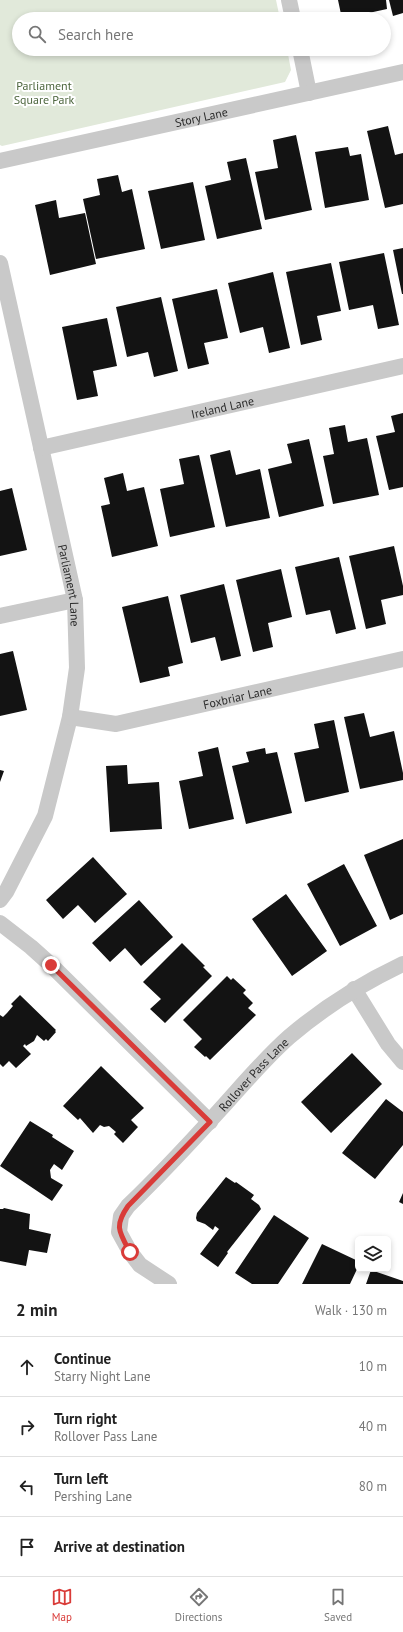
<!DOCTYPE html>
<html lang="en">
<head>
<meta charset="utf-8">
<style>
  body { margin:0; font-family:"PT Sans",sans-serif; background:#f6f6f6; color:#222 }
  .controls { position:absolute; right:12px; bottom:12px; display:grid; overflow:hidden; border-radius:6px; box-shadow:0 2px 6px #0003 }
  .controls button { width:36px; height:36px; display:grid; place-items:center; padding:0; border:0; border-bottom:1px solid #e0e0e0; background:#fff; color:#222; font:20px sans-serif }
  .stop { position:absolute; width:12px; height:12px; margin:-9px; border:3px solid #d93b38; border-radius:50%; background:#fff }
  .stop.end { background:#d93b38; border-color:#fff; box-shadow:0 1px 4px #0008 }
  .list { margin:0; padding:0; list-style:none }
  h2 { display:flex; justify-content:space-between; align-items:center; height:52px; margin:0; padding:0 16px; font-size:17px }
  h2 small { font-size:13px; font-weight:400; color:#767676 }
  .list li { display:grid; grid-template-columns:26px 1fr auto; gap:12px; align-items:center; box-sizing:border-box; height:60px; padding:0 16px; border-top:1px solid #e0e0e0 }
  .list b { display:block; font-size:15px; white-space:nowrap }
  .list p { margin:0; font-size:13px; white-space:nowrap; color:#767676 }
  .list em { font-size:13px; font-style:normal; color:#767676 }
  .icon { flex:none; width:22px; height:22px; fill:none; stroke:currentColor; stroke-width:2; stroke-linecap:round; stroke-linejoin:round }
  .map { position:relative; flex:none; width:403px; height:1284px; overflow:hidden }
  .search { position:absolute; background:#fff; box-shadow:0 2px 6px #0003; left:12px; right:12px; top:12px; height:44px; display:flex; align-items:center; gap:10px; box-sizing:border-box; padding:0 14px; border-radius:22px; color:#767676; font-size:15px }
  .sheet { height:292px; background:#fff }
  nav { display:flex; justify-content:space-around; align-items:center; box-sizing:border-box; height:56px; border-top:1px solid #e0e0e0; background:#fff; font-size:11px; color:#767676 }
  nav a { display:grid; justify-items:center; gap:2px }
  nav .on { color:#d93b38 }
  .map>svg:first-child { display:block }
  .green { fill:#e1e9da }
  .building { fill:#131313 }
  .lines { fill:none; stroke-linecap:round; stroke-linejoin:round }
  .street { stroke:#c9c9c9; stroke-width:16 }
  .route { stroke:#d93b38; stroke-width:5 }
  .labels { text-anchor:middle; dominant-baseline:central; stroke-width:4; stroke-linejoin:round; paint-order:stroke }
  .park-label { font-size:12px; fill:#4c653d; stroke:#fff }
  .street-label { font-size:12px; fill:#2c2c2c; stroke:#fff }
</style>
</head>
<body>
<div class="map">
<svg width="403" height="1284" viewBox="0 0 403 1284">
  <rect width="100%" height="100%" fill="#fff"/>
  <path class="green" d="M0,0H276L280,19H19V49H287L291,70L285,82L2,146L0,145Z"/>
  <path class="building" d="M338,0H386L387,9L364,14L365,19H342Z
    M389,0H403V13L393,16Z
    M388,126L395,155L403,153V204L385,208L367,131Z
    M296,135L312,210L265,220L255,172L278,168L273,140Z
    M348,147L350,156L361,154L369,200L325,208L315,152Z
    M246,158L262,229L217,239L205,186L231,180L227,162Z
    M118,175L122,192L132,189L145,249L96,259L83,199L100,195L97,179Z
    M193,182L205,240L161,249L148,191Z
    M56,200L59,218L85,213L96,264L50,275L35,205Z
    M403,248V294H402L393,250Z
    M384,253L399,325L378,329L373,305L349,310L339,262Z
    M331,263L341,311L317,316L322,340L301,345L286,272Z
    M273,272L290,348L269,353L263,327L240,333L228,283Z
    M217,289L228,338L204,343L209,364L188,369L172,299Z
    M161,297L178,371L154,377L148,352L127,357L116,307Z
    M107,318L117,366L93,371L98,396L77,400L62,327Z
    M403,413V487L389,490L376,436L395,432L391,416Z
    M345,425L348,442L367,438L379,495L333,504L323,456L334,454L329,428Z
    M309,439L324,506L279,517L268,469L292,463L287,444Z
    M230,450L236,475L260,469L270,518L226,527L210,455Z
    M199,455L215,527L170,537L160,489L184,484L179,459Z
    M123,473L127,491L144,487L158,546L112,557L101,506L110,504L104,478Z
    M12,488L27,550L0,556V491Z
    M394,546L403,586V595L381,600L386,624L366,629L349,556Z
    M339,557L356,629L336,634L330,610L306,615L295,567Z
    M281,569L292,617L268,623L273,647L253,652L236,580Z
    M224,584L241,656L221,661L215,637L191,643L180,595Z
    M168,596L183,663L168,667L170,676L140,683L122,607Z
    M13,651L27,710L0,716V654Z
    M364,713L370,737L394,731L403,773V780L360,789L344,717Z
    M334,720L349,792L305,802L294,753L319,748L314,724Z
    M218,747L234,819L189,829L179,781L203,776L198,752Z
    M265,748L266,754L277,752L292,813L246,824L232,766L249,762L246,752Z
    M127,765L128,784L159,782L162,829L110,832L106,766Z
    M0,770L4,771L0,782Z
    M403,839V914L390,920L364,855Z
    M93,857L127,894L95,923L78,905L63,919L46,900Z
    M344,864L377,926L340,946L307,884Z
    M286,894L327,951L292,976L252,919Z
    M139,900L173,937L141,966L125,948L110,962L92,943Z
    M182,943L205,966L203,967L212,976L165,1023L150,1009L161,999L143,982Z
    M227,976L231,980L233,978L246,990L243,993L253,1003L248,1008L256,1015L210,1060L206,1056L205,1057L194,1047L202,1039L183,1020Z
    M20,995L56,1030L55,1031L56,1032L48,1041L46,1039L44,1041L37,1035L34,1041L26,1046L25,1044L23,1046L31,1054L16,1068L9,1061L3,1067L0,1064V1015L3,1017L7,1013L13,1006L11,1004Z
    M352,1053L382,1084L331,1133L301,1102Z
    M101,1066L144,1108L131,1120L138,1127L123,1143L114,1134L116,1132L109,1126L104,1127L100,1125L93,1133L80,1118L78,1120L63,1106Z
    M386,1099L403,1112V1145L375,1179L342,1153Z
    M30,1121L53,1135L52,1137L74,1151L62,1170L54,1164L50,1170L51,1178L63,1185L52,1201L0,1166Z
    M226,1177L235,1183L236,1182L254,1195L251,1199L259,1205L261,1209L227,1252L228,1253L218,1267L200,1254L219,1229L215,1226L213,1230L205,1224L197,1221L196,1218L197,1213Z
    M403,1193V1204L399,1202Z
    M4,1208L30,1214L29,1229L51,1234L47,1253L29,1250L26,1266L0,1261V1209H3Z
    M274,1215L309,1238L278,1284H252L235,1273Z
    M322,1244L358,1261V1267L350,1284H302Z
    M371,1270L403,1281V1284H366Z"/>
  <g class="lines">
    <g class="street">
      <path d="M289,0L293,19"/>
      <path d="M300,49L309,93"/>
      <path id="s1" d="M0,161L403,72"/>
      <path id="s2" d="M0,263L75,600L77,668L70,717L45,816L6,892L0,900"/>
      <path id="s3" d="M41,448L403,366"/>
      <path d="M0,616L75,600"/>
      <path id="s4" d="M70,717L116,724L403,659"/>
      <path d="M0,923L31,947L51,965L210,1122"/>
      <path d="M354,989L388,1044L403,1062"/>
      <path id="s5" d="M169,1284L140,1265L130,1252L119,1232L121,1216L128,1206C159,1176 189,1144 218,1112C241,1087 263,1060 289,1037C324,1007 361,984 403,964"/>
    </g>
  </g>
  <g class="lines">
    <path class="route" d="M51,965L210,1122L128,1206C114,1226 119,1232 130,1252"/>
  </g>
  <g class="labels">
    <g class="park-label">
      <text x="44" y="85">Parliament<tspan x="44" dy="14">Square Park</tspan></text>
    </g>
    <g class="street-label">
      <text stroke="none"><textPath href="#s1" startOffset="206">Story Lane</textPath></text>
      <text stroke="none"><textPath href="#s3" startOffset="186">Ireland Lane</textPath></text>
      <text stroke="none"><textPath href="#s2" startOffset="330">Parliament Lane</textPath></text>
      <text stroke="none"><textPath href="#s4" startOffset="171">Foxbriar Lane</textPath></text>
      <text stroke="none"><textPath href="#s5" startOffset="284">Rollover Pass Lane</textPath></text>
    </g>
  </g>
</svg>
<div class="controls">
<button><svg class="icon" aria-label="layers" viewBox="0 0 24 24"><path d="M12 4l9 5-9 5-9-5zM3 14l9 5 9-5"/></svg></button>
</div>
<div class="stop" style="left:130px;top:1252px"></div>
<div class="stop end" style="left:51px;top:965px"></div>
<div class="search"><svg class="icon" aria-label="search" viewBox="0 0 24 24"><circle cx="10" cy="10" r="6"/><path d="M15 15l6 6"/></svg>Search here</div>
</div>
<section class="sheet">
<h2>2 min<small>Walk · 130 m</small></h2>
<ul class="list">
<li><svg class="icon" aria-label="ahead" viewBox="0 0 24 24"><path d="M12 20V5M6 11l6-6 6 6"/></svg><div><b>Continue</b><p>Starry Night Lane</p></div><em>10 m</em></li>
<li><svg class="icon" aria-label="right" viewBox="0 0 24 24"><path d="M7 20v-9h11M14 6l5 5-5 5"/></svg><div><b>Turn right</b><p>Rollover Pass Lane</p></div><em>40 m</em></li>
<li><svg class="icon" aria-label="left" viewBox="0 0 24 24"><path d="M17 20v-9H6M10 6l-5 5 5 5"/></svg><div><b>Turn left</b><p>Pershing Lane</p></div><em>80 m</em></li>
<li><svg class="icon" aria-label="arrive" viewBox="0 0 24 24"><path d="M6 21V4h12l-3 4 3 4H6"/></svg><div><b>Arrive at destination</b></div></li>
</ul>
</section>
<nav>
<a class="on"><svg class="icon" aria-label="map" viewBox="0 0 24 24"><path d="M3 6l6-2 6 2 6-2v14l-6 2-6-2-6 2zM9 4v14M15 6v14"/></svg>Map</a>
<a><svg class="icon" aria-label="directions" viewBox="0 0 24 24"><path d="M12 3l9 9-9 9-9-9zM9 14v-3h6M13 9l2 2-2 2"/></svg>Directions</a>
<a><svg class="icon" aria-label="saved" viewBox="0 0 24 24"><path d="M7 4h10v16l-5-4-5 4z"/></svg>Saved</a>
</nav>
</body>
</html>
